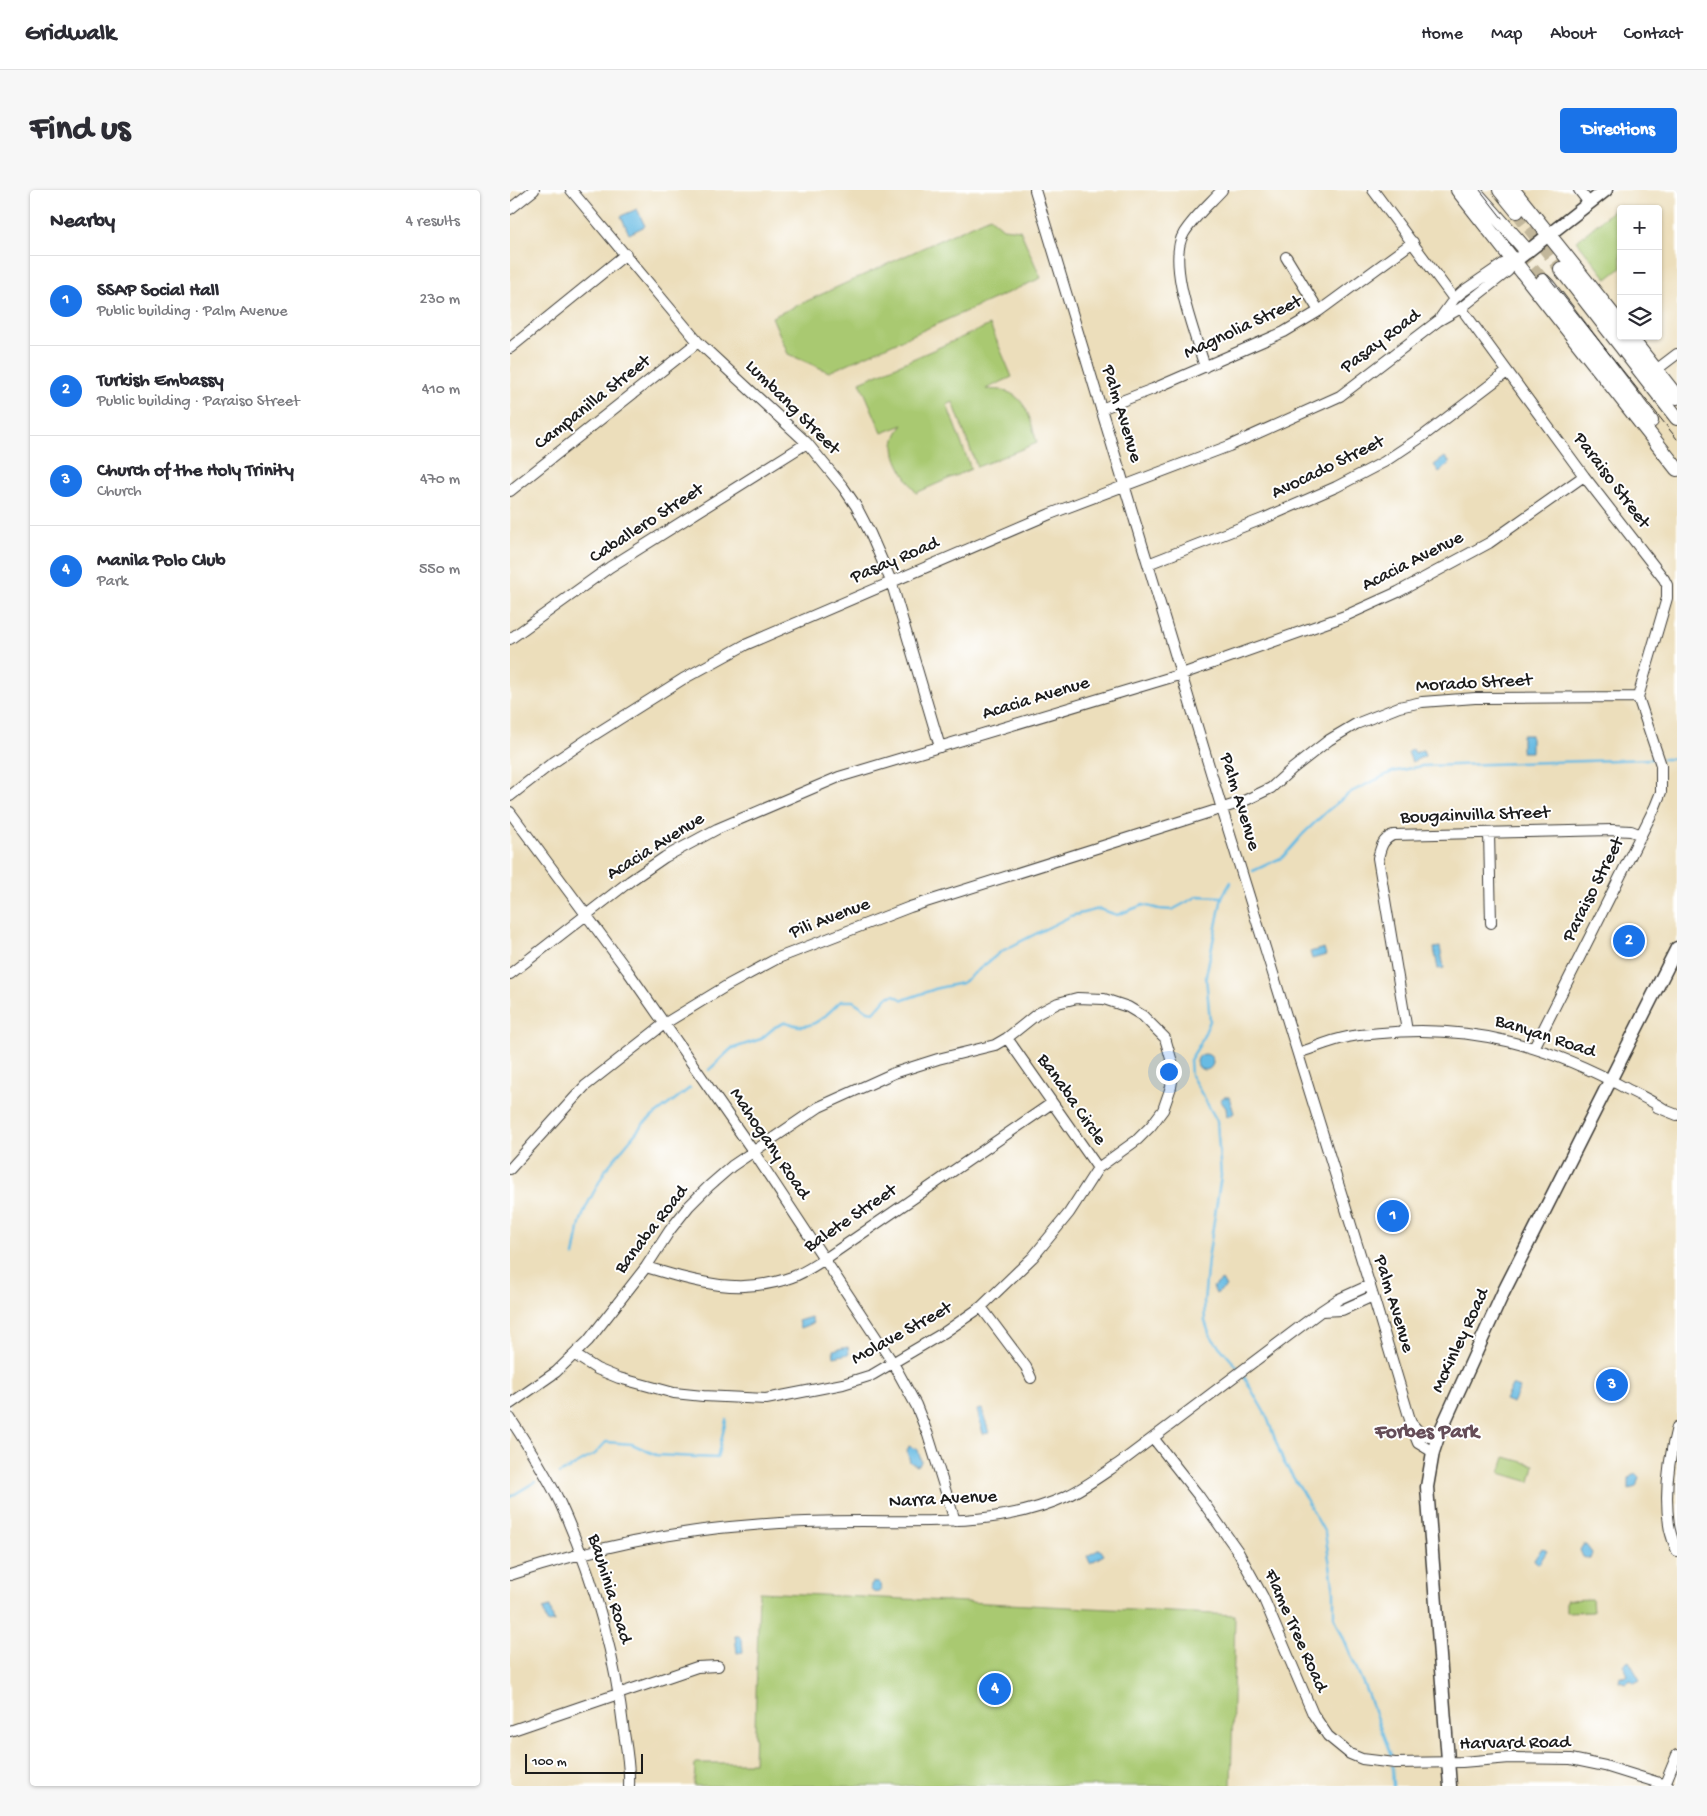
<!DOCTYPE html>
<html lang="en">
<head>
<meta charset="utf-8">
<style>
  body { margin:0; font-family:"Gochi Hand",sans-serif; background:#f7f7f7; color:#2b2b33 }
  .controls { position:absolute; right:15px; top:15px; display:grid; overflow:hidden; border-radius:5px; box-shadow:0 1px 4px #0004 }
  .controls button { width:45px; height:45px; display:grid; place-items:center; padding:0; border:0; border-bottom:1px solid #e1e1e2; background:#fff; color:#2b2b33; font:25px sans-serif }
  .scale { position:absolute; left:15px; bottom:12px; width:118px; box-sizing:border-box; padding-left:5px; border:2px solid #1c1c1c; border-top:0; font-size:14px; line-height:18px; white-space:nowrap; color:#1c1c1c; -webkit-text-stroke:4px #fff; paint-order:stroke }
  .you { position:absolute; left:658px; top:881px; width:18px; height:18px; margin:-12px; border:4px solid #fff; border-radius:50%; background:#1a73e8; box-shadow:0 0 0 8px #1a73e833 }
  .badge { display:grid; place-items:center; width:32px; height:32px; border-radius:50%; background:#1a73e8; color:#fff; font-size:16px; font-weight:700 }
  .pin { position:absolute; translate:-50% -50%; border:2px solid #fff; box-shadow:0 1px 5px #0006 }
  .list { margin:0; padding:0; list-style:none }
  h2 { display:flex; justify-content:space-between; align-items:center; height:65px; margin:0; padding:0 20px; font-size:21px }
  h2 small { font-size:16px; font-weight:400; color:#7c7c81 }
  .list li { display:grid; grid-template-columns:32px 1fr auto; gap:15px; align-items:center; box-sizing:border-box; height:90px; padding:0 20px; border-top:1px solid #e1e1e2 }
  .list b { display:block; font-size:19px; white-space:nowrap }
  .list p { margin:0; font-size:16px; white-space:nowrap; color:#7c7c81 }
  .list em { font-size:16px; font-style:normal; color:#7c7c81 }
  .icon { flex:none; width:28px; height:28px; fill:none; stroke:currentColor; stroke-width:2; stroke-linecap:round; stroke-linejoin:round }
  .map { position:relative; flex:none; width:1167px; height:1596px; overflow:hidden; border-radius:5px }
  header { display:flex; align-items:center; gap:30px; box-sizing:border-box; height:70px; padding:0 25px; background:#fff; border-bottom:1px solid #e1e1e2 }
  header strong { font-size:24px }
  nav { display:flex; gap:28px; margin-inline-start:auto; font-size:18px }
  .intro { display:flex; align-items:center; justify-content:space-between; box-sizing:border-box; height:120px; padding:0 30px }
  h1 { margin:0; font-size:35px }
  .button { padding:12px 22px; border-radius:5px; background:#1a73e8; color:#fff; font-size:18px; font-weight:700 }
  main { display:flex; gap:30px; padding:0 30px }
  aside { flex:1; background:#fff; border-radius:5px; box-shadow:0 1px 4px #0004 }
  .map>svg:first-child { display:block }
  .green { fill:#a9c971; stroke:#627246 }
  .water { fill:#67bbe3; stroke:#426c80 }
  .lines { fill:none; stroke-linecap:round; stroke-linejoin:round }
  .stream { stroke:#67bbe3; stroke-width:2.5 }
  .highway-tunnel { stroke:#c2b79b; stroke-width:14; stroke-dasharray:14 7; stroke-linecap:butt }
  .minor-casing { stroke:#3b3934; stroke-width:12 }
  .major-casing { stroke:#3b3934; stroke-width:15 }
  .highway-casing { stroke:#3b3934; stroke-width:16 }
  .minor { stroke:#fff; stroke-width:10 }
  .major { stroke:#fff; stroke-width:12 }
  .highway { stroke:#fff; stroke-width:14 }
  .tram { stroke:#1c1c1c; stroke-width:1 }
  .labels { text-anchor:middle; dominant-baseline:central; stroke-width:4; stroke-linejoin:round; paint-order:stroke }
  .street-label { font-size:19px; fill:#1c1c1c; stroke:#fff }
  .quarter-label { font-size:21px; font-weight:bold; fill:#654d58; stroke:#fff }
</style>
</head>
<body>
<header>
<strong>Gridwalk</strong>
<nav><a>Home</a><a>Map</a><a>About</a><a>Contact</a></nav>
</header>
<div class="intro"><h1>Find us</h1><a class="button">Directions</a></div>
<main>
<aside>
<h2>Nearby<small>4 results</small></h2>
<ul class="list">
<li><span class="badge">1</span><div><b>SSAP Social Hall</b><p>Public building · Palm Avenue</p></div><em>230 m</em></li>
<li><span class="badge">2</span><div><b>Turkish Embassy</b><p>Public building · Paraiso Street</p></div><em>410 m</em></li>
<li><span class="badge">3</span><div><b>Church of the Holy Trinity</b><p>Church</p></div><em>470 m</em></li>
<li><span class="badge">4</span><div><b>Manila Polo Club</b><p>Park</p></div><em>550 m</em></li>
</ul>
</aside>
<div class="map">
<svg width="1167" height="1596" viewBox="0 0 1167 1596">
  <rect width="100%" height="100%" fill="#fff"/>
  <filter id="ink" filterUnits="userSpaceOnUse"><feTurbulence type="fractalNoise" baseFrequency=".02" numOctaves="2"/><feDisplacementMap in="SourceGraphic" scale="10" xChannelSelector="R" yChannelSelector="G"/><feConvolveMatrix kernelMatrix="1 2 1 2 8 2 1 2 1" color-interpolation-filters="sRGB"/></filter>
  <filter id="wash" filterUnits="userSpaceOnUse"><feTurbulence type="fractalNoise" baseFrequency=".0096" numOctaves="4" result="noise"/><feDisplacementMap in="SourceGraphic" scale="20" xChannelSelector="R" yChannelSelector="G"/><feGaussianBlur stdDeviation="1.12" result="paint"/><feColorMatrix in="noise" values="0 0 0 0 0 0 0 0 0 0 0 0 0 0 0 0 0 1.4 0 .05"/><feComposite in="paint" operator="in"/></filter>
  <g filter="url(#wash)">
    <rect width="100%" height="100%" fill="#ecdebb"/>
    <path class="green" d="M1107,17L1111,23V78L1097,89L1067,51Z
      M480,27L493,38L510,40L531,88L319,182L278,164L262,127Z
      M480,135L502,187L476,199C482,200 489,199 495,201C518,208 521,233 527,253L467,277L443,212L437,215L461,279L406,303C393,281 372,259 393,235L372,243L350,192Z
      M995,1267L1024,1275L1020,1292L990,1283Z
      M249,1402L725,1425L721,1596H184L185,1573H244Z
      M1082,1409L1083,1421L1056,1422V1410Z"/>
    <path class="water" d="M127,19L135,36L119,44L111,26Z
      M935,267L940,273L929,282L924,275Z
      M1012,545H1021V562H1012Z
      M903,559L905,563L913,560L915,566L902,572L898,562Z
      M930,757L934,778L928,779L924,758Z
      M814,758L816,765L802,769L800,762Z
      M687 872a8 8 0 1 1 16 0a8 8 0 1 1-16 0Z
      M714,907H719L724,923L717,927L716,918L710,910Z
      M712,1090L716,1097L706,1104L703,1097Z
      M301,1127L303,1133L290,1138L288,1131Z
      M338,1157L339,1164L324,1167L323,1160Z
      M1002,1195L1010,1198L1003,1213L995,1210Z
      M472,1219L479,1243L473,1244L467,1220Z
      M399,1256L408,1260L411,1271L410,1274L407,1276L400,1272L397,1261Z
      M1125,1283L1129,1287L1126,1297L1119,1299V1288Z
      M1073,1355H1076L1082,1363L1080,1369L1073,1367L1070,1360Z
      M1032,1358L1037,1361L1029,1374L1024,1370Z
      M590,1359L594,1365L580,1373L577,1366Z
      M360.5 1397a5.5 5.5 0 1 1 11 0a5.5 5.5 0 1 1-11 0Z
      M40,1417L44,1432L37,1433L33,1419Z
      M225,1446H229L232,1449L233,1462L227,1463Z
      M1119,1471L1130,1490L1124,1493L1121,1490L1116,1493L1109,1491L1110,1486L1115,1487L1118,1485L1113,1475Z"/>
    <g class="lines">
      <path class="stream" d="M1152,569H1167
        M743,681L773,667L793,644L817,621L841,602L882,582L912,576L1142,569
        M721,692L712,707L696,786L700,831L690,854L680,870L681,885L707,931L711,986L698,1069L694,1112L695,1131L700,1146L729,1179
        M199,880L221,859L251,849L265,837L276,832C280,833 286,836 291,836C307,837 320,821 331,811H343L358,821L364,822L377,807L384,805L393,810L428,798L452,793L492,761L561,726L589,719L607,725L633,715L649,719L662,720L688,706L712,707
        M64,1066L70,1033L76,1017L96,979L134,933L180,898
        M732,1183L757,1227L773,1271L791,1300L815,1343L824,1401V1426L855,1498L882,1568
        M49,1284L85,1264L96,1252L122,1254L146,1265L207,1268L216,1230
        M0,1307L25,1292
        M882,1576L883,1596"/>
    </g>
  </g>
  <g filter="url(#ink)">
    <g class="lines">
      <path class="highway-tunnel" d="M1007,21L1051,79
        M981,31L1033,91"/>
      <defs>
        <path id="minor" d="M61,0L188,152L297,253L333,297L346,316L360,343L381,391L430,557
          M525,0L712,619L863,1106L904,1243L908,1253L923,1262
          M863,0L944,109
          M1069,0L1079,13
          M0,19L24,0
          M776,67L809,121
          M951,118L1074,286L1154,389L1157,395V408L1128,507L1151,575V602L1145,617L1024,858
          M931,127L944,109L952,102L993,74L1004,72
          M0,158L116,64
          M695,177C685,144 656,72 674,43C684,27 700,13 712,0
          M1146,180L1167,164
          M591,219L643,199L774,142L809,121L903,52
          M0,301L188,152
          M638,374L755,328L826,297L874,272L913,246L997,182
          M0,449L100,377L297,253
          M0,606L41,574L84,545L173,489L235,455L540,324L719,256L830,206L928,131L951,118L998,81L1004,72
          M0,622L117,780L243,961L383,1173L406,1215L418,1245L445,1331
          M979,643L981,733
          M0,784L120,691L155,667L207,639L329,587L672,484L835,426L888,402L979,353L1074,286
          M897,841L868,668C871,657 872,650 883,645L1102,640L1121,641L1131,645
          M497,848L588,978
          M788,863C804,858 821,850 838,847C849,844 861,844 872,843C962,834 1039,856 1117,899C1129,905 1142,911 1154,919
          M1147,917L1167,925
          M0,979L75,896L154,834L218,795L268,768L400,717L732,612L761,598L782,579L819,550L846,534L889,517L912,512L965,508L1128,507
          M136,1077C186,1092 230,1106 282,1087C294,1083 305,1075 315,1069L542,913
          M471,1117L516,1177L521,1188
          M812,1121L832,1120L863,1106
          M0,1214L46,1182L78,1151L136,1077L160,1040L179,1016L199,996L222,976L309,917L384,883L428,869L485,855L497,848L527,824L548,813L567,808L594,809L618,817L633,826L655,848L664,879L661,897L653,920L641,936L627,950L588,978L559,1023L523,1067L471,1117L435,1142L362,1185L333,1194L256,1209L193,1206L164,1203L109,1188L87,1179L65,1165
          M0,1228C17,1255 36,1283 50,1313C83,1385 105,1464 114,1543C117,1561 120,1578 119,1596
          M902,1234L912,1245L919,1247L929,1244
          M1167,1237C1159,1268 1154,1302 1159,1335C1160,1344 1164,1353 1167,1361
          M644,1249L688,1305L727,1360L753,1407L803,1524L818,1546L840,1564L852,1569L885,1573L952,1572L1000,1568L1061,1569L1095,1576L1159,1596
          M0,1385C79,1359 160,1341 243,1335C279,1332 316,1331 352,1331C420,1331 493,1336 557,1306C576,1297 593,1284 611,1272L811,1121L829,1109L860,1095
          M0,1541L187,1477L208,1476
          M1155,1594L1167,1565"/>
        <path id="major" d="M1004,72L1096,0
          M940,1596L917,1297L923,1262L929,1244L993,1103L1167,758"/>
        <path id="highway" d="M948,0L1167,279
          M963,0L1017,61
          M990,0L1007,21
          M1003,0L1111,135
          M1051,79L1167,228
          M1033,91L1038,96L1141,231
          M1119,146L1167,207"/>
      </defs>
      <use href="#minor" class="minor-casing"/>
      <use href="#major" class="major-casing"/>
      <use href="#highway" class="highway-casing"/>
      <use href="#minor" class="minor"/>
      <use href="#major" class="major"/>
      <use href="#highway" class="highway"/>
      <path class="tram" d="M970,0L992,28
        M1036,84L1167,249"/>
    </g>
  </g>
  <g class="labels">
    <g class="street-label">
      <text transform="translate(733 138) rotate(-25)">Magnolia Street</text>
      <text transform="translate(871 152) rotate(-37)">Pasay Road</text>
      <text transform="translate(83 213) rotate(-38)">Campanilla Street</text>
      <text transform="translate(282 218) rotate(45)">Lumbang Street</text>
      <text transform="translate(611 224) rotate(73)">Palm Avenue</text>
      <text transform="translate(818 278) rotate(-26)">Avocado Street</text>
      <text transform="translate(1101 291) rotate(53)">Paraiso Street</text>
      <text transform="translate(137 334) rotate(-33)">Caballero Street</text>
      <text transform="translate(385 371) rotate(-23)">Pasay Road</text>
      <text transform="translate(903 372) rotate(-27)">Acacia Avenue</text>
      <text transform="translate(964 494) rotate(-3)">Morado Street</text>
      <text transform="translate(526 509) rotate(-17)">Acacia Avenue</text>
      <text transform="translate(729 612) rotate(73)">Palm Avenue</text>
      <text transform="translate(965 626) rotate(-2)">Bougainvilla Street</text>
      <text transform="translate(146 657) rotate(-32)">Acacia Avenue</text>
      <text transform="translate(1084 700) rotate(-63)">Paraiso Street</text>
      <text transform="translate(320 729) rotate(-21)">Pili Avenue</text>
      <text transform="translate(1035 847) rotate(18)">Banyan Road</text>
      <text transform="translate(561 910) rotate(55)">Banaba Circle</text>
      <text transform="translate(259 954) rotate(56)">Mahogany Road</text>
      <text transform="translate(341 1029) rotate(-34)">Balete Street</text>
      <text transform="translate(142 1040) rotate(-52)">Banaba Road</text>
      <text transform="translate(883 1114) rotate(73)">Palm Avenue</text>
      <text transform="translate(392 1144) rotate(-29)">Molave Street</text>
      <text transform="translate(951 1151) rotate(-65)">McKinley Road</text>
      <text transform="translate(433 1310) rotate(-3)">Narra Avenue</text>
      <text transform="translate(99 1399) rotate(73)">Bauhinia Road</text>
      <text transform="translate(785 1441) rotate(66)">Flame Tree Road</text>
      <text transform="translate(1005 1554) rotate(-1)">Harvard Road</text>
    </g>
    <g class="quarter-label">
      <text x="917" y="1243">Forbes Park</text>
    </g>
  </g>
</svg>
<div class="controls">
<button>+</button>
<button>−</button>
<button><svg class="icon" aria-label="layers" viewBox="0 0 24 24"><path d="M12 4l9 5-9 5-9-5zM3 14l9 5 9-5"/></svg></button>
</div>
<div class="scale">100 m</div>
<div class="you"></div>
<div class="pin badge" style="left:883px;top:1026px">1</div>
<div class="pin badge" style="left:1119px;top:751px">2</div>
<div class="pin badge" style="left:1102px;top:1195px">3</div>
<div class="pin badge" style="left:485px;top:1499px">4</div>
</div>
</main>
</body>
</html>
